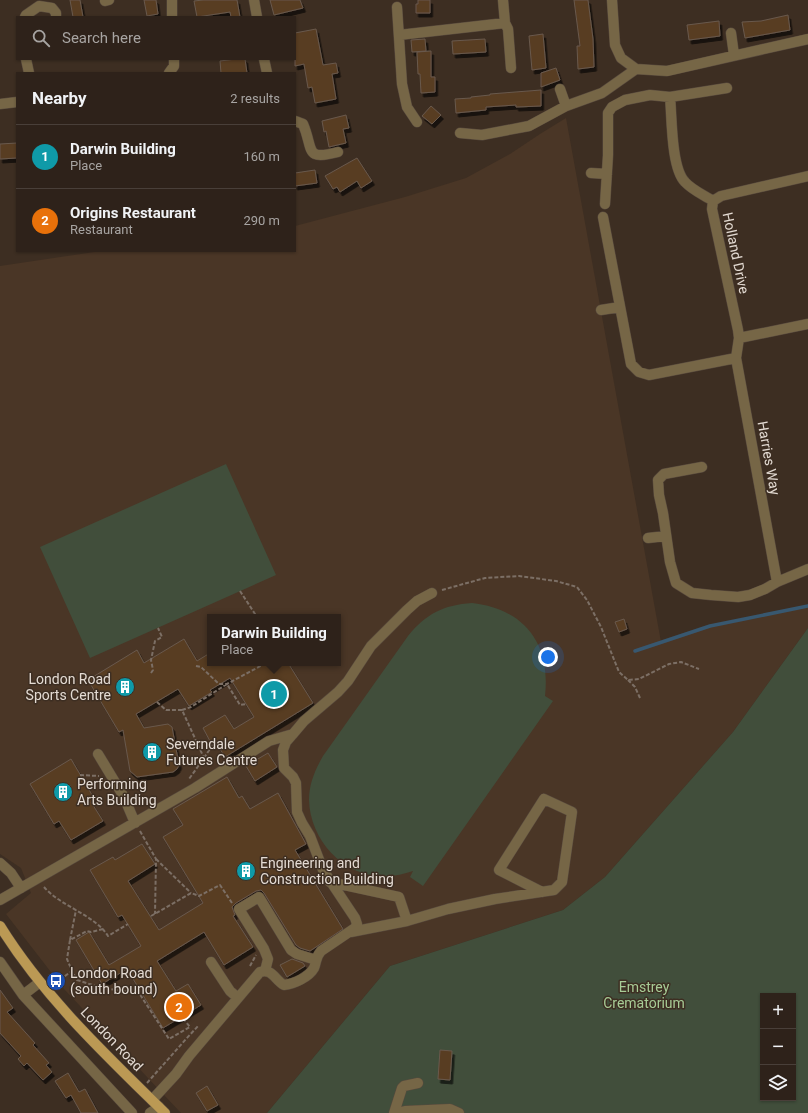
<!DOCTYPE html>
<html lang="en">
<head>
<meta charset="utf-8">
<style>
  body { margin:0; font-family:Roboto,sans-serif; background:#362a23; color:#f1f3f6 }
  .controls { position:absolute; right:12px; bottom:12px; display:grid; overflow:hidden; border-radius:0px; box-shadow:0 1px 3px #0004 }
  .controls button { width:36px; height:36px; display:grid; place-items:center; padding:0; border:0; border-bottom:1px solid #493f39; background:#2e221a; color:#f1f3f6; font:20px sans-serif }
  .you { position:absolute; left:548px; top:657px; width:14px; height:14px; margin:-10px; border:3px solid #fff; border-radius:50%; background:#1a73e8; box-shadow:0 0 0 6px #1a73e833 }
  .badge { display:grid; place-items:center; width:26px; height:26px; border-radius:50%; background:#0b8043; color:#fff; font-size:13px; font-weight:700 }
  .pin { position:absolute; translate:-50% -50%; border:2px solid #fff; box-shadow:0 1px 4px #0006 }
  .popup { position:absolute; left:207px; top:614px; width:134px; height:52px; box-sizing:border-box; display:grid; place-content:center; border-radius:0px; background:#2e221a; filter:drop-shadow(0 1px 3px #0005); font-size:13px; white-space:nowrap; color:#a7a4a2 }
  .popup b { font-size:15px; color:#f1f3f6 }
  .popup::after { content:''; position:absolute; left:50%; top:100%; margin-left:-8px; border:8px solid transparent; border-top-color:#2e221a }
  .list { margin:0; padding:0; list-style:none }
  h2 { display:flex; justify-content:space-between; align-items:center; height:52px; margin:0; padding:0 16px; font-size:17px }
  h2 small { font-size:13px; font-weight:400; color:#a7a4a2 }
  .list li { display:grid; grid-template-columns:26px 1fr auto; gap:12px; align-items:center; box-sizing:border-box; height:64px; padding:0 16px; border-top:1px solid #493f39 }
  .list b { display:block; font-size:15px; white-space:nowrap }
  .list p { margin:0; font-size:13px; white-space:nowrap; color:#a7a4a2 }
  .list em { font-size:13px; font-style:normal; color:#a7a4a2 }
  .icon { flex:none; width:22px; height:22px; fill:none; stroke:currentColor; stroke-width:2; stroke-linecap:round; stroke-linejoin:round }
  .map { position:relative; flex:none; width:808px; height:1113px; overflow:hidden }
  .search { position:absolute; background:#2e221a; box-shadow:0 1px 3px #0004; left:16px; top:16px; width:280px; height:44px; display:flex; align-items:center; gap:10px; box-sizing:border-box; padding:0 14px; border-radius:0px; color:#a7a4a2; font-size:15px }
  .panel { position:absolute; background:#2e221a; box-shadow:0 1px 3px #0004; left:16px; top:72px; width:280px; height:180px; border-radius:0px }
  .map>svg:first-child { display:block }
  .built { fill:#4a3626; fill-rule:evenodd }
  .green { fill:#414e3b; fill-rule:evenodd }
  .lines { fill:none; stroke-linecap:round; stroke-linejoin:round }
  .stream { stroke:#385870; stroke-width:3.5 }
  .building { fill:#583c24; stroke:#69594c; filter:url(#shadow) }
  .minor-casing { stroke:#584a3e; stroke-width:11 }
  .major-casing { stroke:#584a3e; stroke-width:11 }
  .path { stroke:#7c6f65; stroke-width:2; stroke-dasharray:4 2; stroke-linecap:butt }
  .minor { stroke:#766646; stroke-width:10 }
  .major { stroke:#bb9954; stroke-width:10 }
  .labels { text-anchor:middle; dominant-baseline:central; stroke-width:3; stroke-linejoin:round; paint-order:stroke }
  .street-label { font-size:14px; fill:#e4dbd3; stroke:#3d2e22 }
  .poi-label { font-size:14px; fill:#e4dbd3; stroke:#3d2e22; text-anchor:start }
  .park-label { font-size:14px; fill:#a7cc96; stroke:#3d2e22 }
</style>
</head>
<body>
<div class="map">
<svg width="808" height="1113" viewBox="0 0 808 1113">
  <defs>
    <filter id="shadow"><feDropShadow dx="2.5" dy="4" stdDeviation="0" flood-color="#0009"/></filter>
  </defs>
  <rect width="100%" height="100%" fill="#3d2e22"/>
  <path class="built" d="M566,118L661,642L710,626L808,606V628L733,732L605,877L563,910L390,966L267,1113H181L64,989L6,914L31,893L21,868L0,854V266L101,251H295V226L405,197L466,178L510,154L540,134ZM210,617H338V663H210Z"/>
  <path class="green" d="M226,464L276,575L90,658L40,547Z
    M472,603C524,609 551,643 545,696L553,701L423,886L410,877L413,871C404,874 395,876 386,876C344,878 310,840 309,800C309,784 315,770 323,756L408,636C426,614 443,605 472,603Z
    M808,628V1113H267L390,966L563,910L605,877L733,732ZM763,996H793V1098H763Z"/>
  <g class="lines">
    <path class="stream" d="M635,651L710,626L808,606"/>
  </g>
  <path class="building" d="M70,0H80L83,17H73Z
    M144,0H156L158,14L147,16Z
    M203,0H237L240,17H231L230,12L197,17L194,1Z
    M270,0H300L303,8L274,15Z
    M418,0H430V13H416V4H418Z
    M574,0H588L593,39L594,67L578,69L577,46H580Z
    M788,15L790,30L745,38L742,22L761,21Z
    M719,21L720,36L689,40L687,25Z
    M316,29L323,65L336,63L338,73L332,74L336,99L315,103L312,87L308,88L304,64L295,66V33Z
    M543,34L546,68L532,70L529,36Z
    M425,39L426,51L412,52L411,40Z
    M485,39L486,52L453,54L452,41Z
    M431,51V77H435V92L421,93L420,74H418L417,52Z
    M236,59H245L247,73H221L220,61Z
    M556,68L560,80L541,87V73Z
    M541,90V106L516,107V105L486,107V110L456,113L455,99L471,98V97L490,95V94Z
    M431,106L441,115L432,124L422,116Z
    M346,115L349,128L343,129L346,143L329,147L326,131L324,132L322,121Z
    M17,143V158L0,159V144Z
    M357,158L372,181L361,188L357,181L340,192L337,187L333,189L325,176Z
    M315,170L317,183L295,186V173Z
    M624,619L627,629L619,632L615,622Z
    M184,639L197,661L210,653V663H288L313,703L225,757L215,741L211,743L203,728L225,715L234,729L254,717L230,678L210,690L212,692L189,706L178,689L136,714L144,728L168,724L172,727L179,765L177,769L173,772L137,777L130,771L123,730L119,732L88,680L137,650L144,663Z
    M268,753L277,767L255,781L246,766Z
    M71,759L95,800L91,802L103,821L71,840L59,821L54,824L30,784Z
    M227,777L239,798L242,796L250,809L278,793L306,844L295,850L343,929L310,951L300,948L296,945L264,893L261,890L256,891L236,903L232,907L235,915L233,916L253,947L224,965L204,932L157,961L176,991L188,984L201,1005L163,1028L127,969L102,984L76,940L89,932L109,965L141,946L122,915L118,917L90,870L113,857L115,860L142,844L155,864L128,881L159,930L203,903L163,837L183,825L173,809Z
    M292,959L303,963L305,966L287,977L280,965Z
    M0,990L13,1008L7,1012L35,1043L33,1045L49,1063L46,1065L52,1072L43,1080L27,1063L24,1066L18,1059L21,1056L0,1033Z
    M440,1050L452,1051L450,1080L438,1079Z
    M68,1073L79,1092L85,1089L98,1113H81L71,1095L66,1098L55,1081Z
    M207,1086L218,1105L207,1111L196,1093Z"/>
  <g class="lines">
    <defs>
      <path id="minor" d="M172,0V17
        M254,0L257,17
        M612,0L615,45L621,58L636,69L667,71L808,39
        M105,1L109,0
        M397,7L402,84L407,107L417,122
        M25,17L26,15L39,6L52,8L56,13V17
        M505,23L508,29L511,68
        M731,33L734,55
        M399,35L505,23L503,0
        M26,59L29,73
        M264,59L267,73
        M169,73L174,66V59
        M560,89L566,106
        M670,97C672,117 671,168 685,182C692,190 704,195 713,201
        M0,104L17,102
        M295,121L303,124C314,150 304,161 338,152
        M460,133L482,135L529,126L566,106L602,93L636,69
        M591,173L607,174
        M605,204L608,155V113L612,107L625,100L650,95L670,97L727,88
        M603,217L631,364L639,372L649,375L736,358
        M601,310L620,307
        M739,338L808,324
        M702,467L664,474L658,480L659,495L663,513L670,562L676,583L692,593L711,595L738,597L750,595L765,589L777,582L808,569
        M648,538L666,536
        M777,582L736,358L739,338L738,330L712,209L713,201L721,196L808,176
        M98,754L124,797L135,823
        M0,863L11,873L21,888
        M330,882L399,897L407,921L351,932
        M0,900L195,788L269,741L293,734
        M407,921L448,909L495,899L554,890L562,882L572,812L544,799L499,870L542,892
        M0,962L23,995L132,1113
        M211,962L230,991L238,998
        M265,971L268,959L264,949L239,909L259,897L291,950L297,954L316,960
        M23,995L40,982
        M152,1100L176,1074L189,1056L260,972C272,968 275,980 284,985C294,984 309,977 314,968C317,961 315,958 321,951L355,928L357,924L355,918L323,870L310,836L302,823L297,812L296,783L293,777L284,768L283,750L286,742L293,734L304,721L338,692L348,681L371,646L407,610L417,601L432,593
        M150,1113L159,1107
        M394,1113L402,1088L404,1086L418,1083
        M398,1113L405,1111L450,1109L459,1113"/>
      <path id="major" d="M0,926C44,997 106,1055 165,1113"/>
    </defs>
    <use href="#minor" class="minor-casing"/>
    <use href="#major" class="major-casing"/>
    <path class="path" d="M442,590L485,578L519,576L556,581L577,587L587,600L601,627L619,672L628,680L639,679L669,664L681,662L699,669
      M240,591L257,617
      M196,666L201,667L219,684H227L266,663
      M151,673L153,670L151,660L155,641L162,637L158,628
      M628,680L635,687L640,698
      M157,702L166,710H182L204,758L189,779
      M182,710L191,707L227,684L240,705L246,704
      M204,758L215,741
      M80,775L99,776
      M140,831L156,859L155,914
      M156,859L191,893
      M44,887C60,906 95,915 108,936L128,924
      M151,916L191,893L199,896L220,885L232,903
      M103,929L91,932L87,931L70,940L67,959L72,971L77,980L102,988L139,993L169,1039L190,1027L182,1017
      M70,940L76,910
      M250,966L256,955
      M55,983L72,971
      M147,1083L186,1039L199,1025"/>
    <use href="#minor" class="minor"/>
    <use href="#major" class="major"/>
  </g>
  <defs>
    <symbol id="building-disc" viewBox="-11 -11 22 22"><circle r="9.5" fill="#0f9aa8" stroke="#3d2e22"/><path d="M-4-6H4V6H1V3H-1V6H-4ZM-2.5-4.3h1.7v1.8h-1.7ZM.8-4.3h1.7v1.8H.8ZM-2.5-1h1.7V.8h-1.7ZM.8-1h1.7V.8H.8Z" fill="#fff"/></symbol>
    <symbol id="bus-disc" viewBox="-11 -11 22 22"><circle r="9.5" fill="#1a4fb4" stroke="#3d2e22"/><path d="M-5-6H5V4H4V6H2V4H-2V6H-4V4H-5ZM-3.5-4V0h7V-4ZM-3.5 1.2v1.5H-2V1.2ZM2 1.2v1.5H3.5V1.2Z" fill="#fff"/></symbol>
  </defs>
  <g fill-rule="evenodd">
    <use href="#building-disc" x="114" y="676" width="22" height="22"/>
    <use href="#building-disc" x="141" y="741" width="22" height="22"/>
    <use href="#building-disc" x="52" y="781" width="22" height="22"/>
    <use href="#building-disc" x="235" y="860" width="22" height="22"/>
    <use href="#bus-disc" x="45" y="970" width="22" height="22"/>
  </g>
  <g class="labels">
    <g class="street-label">
      <text transform="translate(736 253) rotate(78)">Holland Drive</text>
      <text transform="translate(769 458) rotate(80)">Harries Way</text>
      <text transform="translate(112 1039) rotate(46)">London Road</text>
    </g>
    <g class="poi-label">
      <text x="111" y="679" text-anchor="end">London Road<tspan x="111" dy="16">Sports Centre</tspan></text>
      <text x="166" y="744">Severndale<tspan x="166" dy="16">Futures Centre</tspan></text>
      <text x="77" y="784">Performing<tspan x="77" dy="16">Arts Building</tspan></text>
      <text x="260" y="863">Engineering and<tspan x="260" dy="16">Construction Building</tspan></text>
      <text x="70" y="973">London Road<tspan x="70" dy="16">(south bound)</tspan></text>
    </g>
    <g class="park-label">
      <text x="644" y="987">Emstrey<tspan x="644" dy="16">Crematorium</tspan></text>
    </g>
  </g>
</svg>
<div class="controls">
<button>+</button>
<button>−</button>
<button><svg class="icon" aria-label="layers" viewBox="0 0 24 24"><path d="M12 4l9 5-9 5-9-5zM3 14l9 5 9-5"/></svg></button>
</div>
<div class="you"></div>
<div class="pin badge" style="left:274px;top:694px;background:#0f9aa8">1</div>
<div class="popup"><b>Darwin Building</b>Place</div>
<div class="pin badge" style="left:179px;top:1007px;background:#e8710a">2</div>
<div class="search"><svg class="icon" aria-label="search" viewBox="0 0 24 24"><circle cx="10" cy="10" r="6"/><path d="M15 15l6 6"/></svg>Search here</div>
<section class="panel">
<h2>Nearby<small>2 results</small></h2>
<ul class="list">
<li><span class="badge" style="background:#0f9aa8">1</span><div><b>Darwin Building</b><p>Place</p></div><em>160 m</em></li>
<li><span class="badge" style="background:#e8710a">2</span><div><b>Origins Restaurant</b><p>Restaurant</p></div><em>290 m</em></li>
</ul>
</section>
</div>
</body>
</html>
